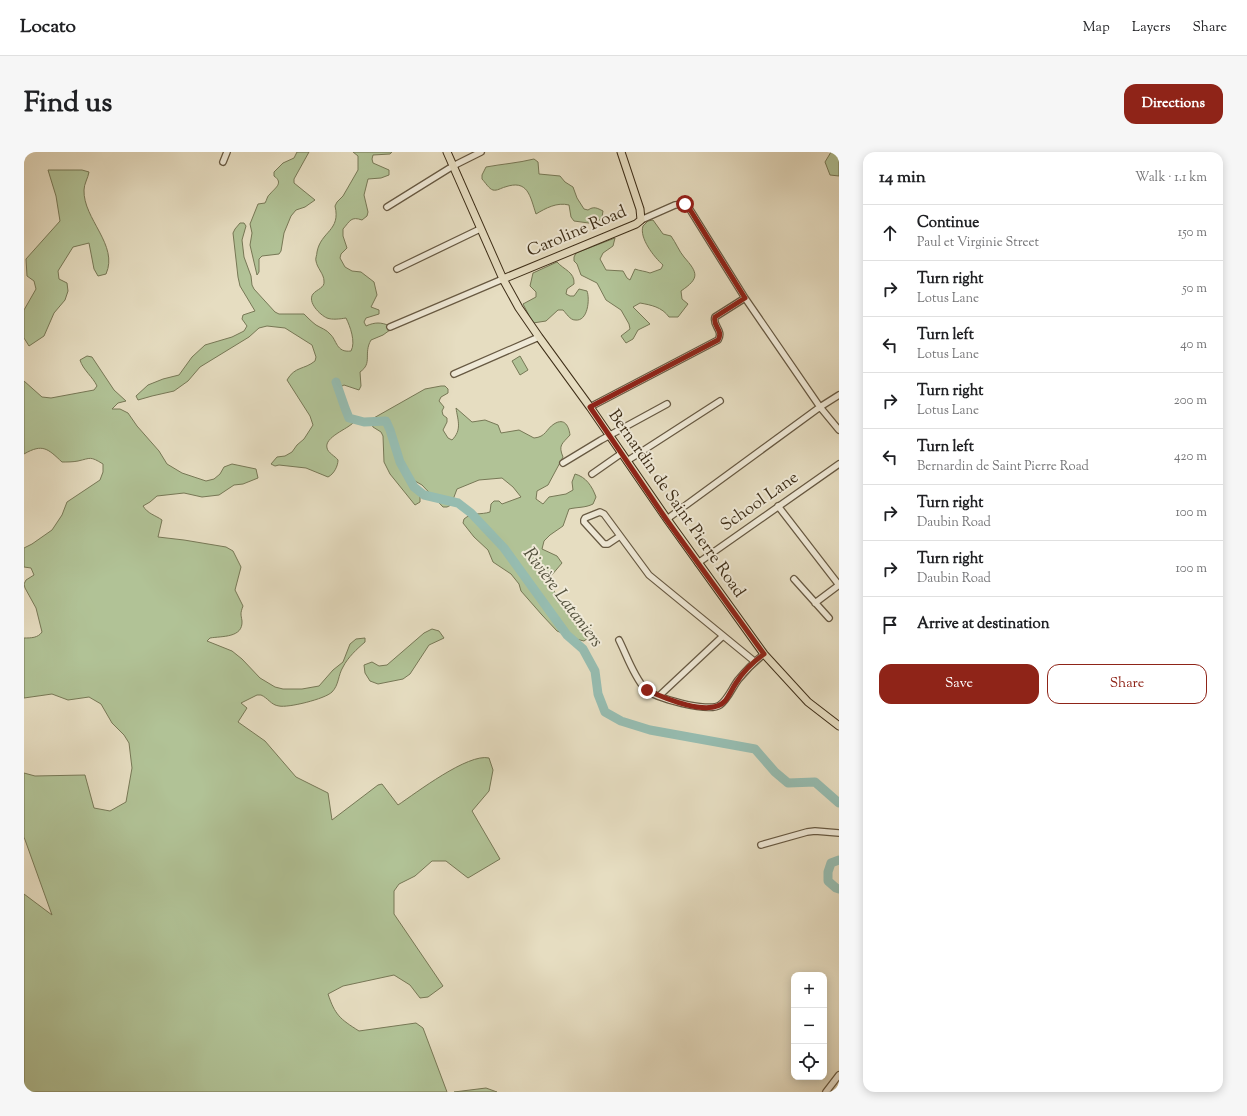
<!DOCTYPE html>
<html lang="en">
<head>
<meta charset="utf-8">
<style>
  body { margin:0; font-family:"Sorts Mill Goudy",serif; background:#f6f6f6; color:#202124 }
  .controls { position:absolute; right:12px; bottom:12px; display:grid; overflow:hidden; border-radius:8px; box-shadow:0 2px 10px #0003 }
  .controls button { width:36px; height:36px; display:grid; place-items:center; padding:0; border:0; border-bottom:1px solid #e0e0e0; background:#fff; color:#202124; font:20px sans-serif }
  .stop { position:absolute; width:12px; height:12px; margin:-9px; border:3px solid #8f2418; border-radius:50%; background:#fff }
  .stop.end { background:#8f2418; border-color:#fff; box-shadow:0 1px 4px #0008 }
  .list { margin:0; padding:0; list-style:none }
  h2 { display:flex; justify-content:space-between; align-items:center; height:52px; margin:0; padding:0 16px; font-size:17px }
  h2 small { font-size:13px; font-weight:400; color:#757577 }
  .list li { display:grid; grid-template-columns:26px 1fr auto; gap:12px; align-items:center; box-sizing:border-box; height:56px; padding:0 16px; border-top:1px solid #e0e0e0 }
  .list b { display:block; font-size:15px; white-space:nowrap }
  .list p { margin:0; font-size:13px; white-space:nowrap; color:#757577 }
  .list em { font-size:13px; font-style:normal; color:#757577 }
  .actions { display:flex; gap:8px; padding:12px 16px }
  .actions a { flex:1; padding:9px 0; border:1px solid #8f2418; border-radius:12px; text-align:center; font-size:14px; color:#8f2418 }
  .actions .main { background:#8f2418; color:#fff }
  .icon { flex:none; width:22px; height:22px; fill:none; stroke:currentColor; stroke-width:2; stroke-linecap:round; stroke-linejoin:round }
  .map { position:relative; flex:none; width:815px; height:940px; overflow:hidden; border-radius:12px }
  header { display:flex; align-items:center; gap:24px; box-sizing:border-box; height:56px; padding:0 20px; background:#fff; border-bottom:1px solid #e0e0e0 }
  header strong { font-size:19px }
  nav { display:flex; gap:22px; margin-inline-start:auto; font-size:14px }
  .intro { display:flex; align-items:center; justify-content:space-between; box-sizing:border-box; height:96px; padding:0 24px }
  h1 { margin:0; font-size:28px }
  .button { padding:10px 18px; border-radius:12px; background:#8f2418; color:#fff; font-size:14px; font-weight:700 }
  main { display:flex; gap:24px; padding:0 24px }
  aside { flex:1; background:#fff; border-radius:12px; box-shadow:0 2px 10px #0003 }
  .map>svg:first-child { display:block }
  .green { fill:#b1c296; stroke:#777856 }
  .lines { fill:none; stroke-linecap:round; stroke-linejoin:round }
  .river { stroke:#96bcb0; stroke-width:9 }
  .minor-casing { stroke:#675942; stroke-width:8 }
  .major-casing { stroke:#3d2d17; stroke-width:9 }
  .minor { stroke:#efe9d7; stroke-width:5.5 }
  .major { stroke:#e6ddc1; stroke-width:7 }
  .route { stroke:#8f2418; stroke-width:5 }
  .labels { text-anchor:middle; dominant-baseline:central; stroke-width:4; stroke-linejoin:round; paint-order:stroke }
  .street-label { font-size:17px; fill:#3d2d17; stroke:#efe9d7 }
  .water-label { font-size:18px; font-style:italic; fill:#53513d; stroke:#efe9d7 }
</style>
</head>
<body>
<header>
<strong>Locato</strong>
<nav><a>Map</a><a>Layers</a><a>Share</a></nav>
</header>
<div class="intro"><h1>Find us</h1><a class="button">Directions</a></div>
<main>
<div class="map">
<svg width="815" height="940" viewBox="0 0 815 940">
  <rect width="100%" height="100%" fill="#e6ddc1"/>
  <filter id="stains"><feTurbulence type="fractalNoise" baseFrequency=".005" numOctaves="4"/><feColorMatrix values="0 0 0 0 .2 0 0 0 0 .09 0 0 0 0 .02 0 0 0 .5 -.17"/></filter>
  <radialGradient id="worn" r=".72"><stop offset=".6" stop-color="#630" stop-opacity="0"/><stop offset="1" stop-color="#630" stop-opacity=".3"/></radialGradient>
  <path class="green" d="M273,0H285L270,27V31L291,48L281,55L272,58L267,64L260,81L257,99L255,102L238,104L235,107V120L233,123L226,93L228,81L226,72L234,52L241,51C243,48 243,44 246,42C251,36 260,31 250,24V20L259,11L270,6Z
    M329,0H368L366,2L349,3L348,7L349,11L365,18V23L357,26L344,27L340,43L344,60L343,64L338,68C327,64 326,69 319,77V84L323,96L317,102L316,106L321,115L328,119L337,120L350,130L353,143L347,155L355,158V162L342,166L340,170L342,174C351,170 357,170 366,174V178L359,183L347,188C339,202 349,211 336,220L337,234L335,238L320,233L314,236C317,249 318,262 330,270C324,277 300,285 303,296C304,301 311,304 314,308C314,314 310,322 304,325L282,316L255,313L251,314L247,312L253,305L261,304L268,300L273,293L280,287L289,273L286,264L263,228C271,214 280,218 291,209L292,205L288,193L261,176L243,174L235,176L225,185L176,215L164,229L150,239L128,244L114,248L112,244L124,233L139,227L155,223L168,205L181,193L208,185L220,179L223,174L218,167L219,163L231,159L216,134L214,125L209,81L211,77L216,71H220L222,74L218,88L220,105L227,124L228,133L230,137L251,160L255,162H280C284,166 288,170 292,173C297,176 303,178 306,182C313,188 312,201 327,199C332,190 326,174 322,166C316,167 308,168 303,166C296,163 283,150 289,142C293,137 301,136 300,129C300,122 293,116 292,109C291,107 293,103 293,100C297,79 317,79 311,54L313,50L319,44L334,18V4Z
    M807,0H815V24L806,23L801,10Z
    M510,7L514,10L515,22L536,24L541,30L549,35L553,46L560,57L564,58C570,54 573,56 579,59L578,65L572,72L550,69L547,65L545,53C533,50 522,56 512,62C506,44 504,27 481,35C477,36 473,39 469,38C465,37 461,30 458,27V23L462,15C478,12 494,11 510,7Z
    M24,18H58L65,20C64,26 60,32 60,38C59,67 95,93 82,122L74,124L70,117L65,91L49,95L34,119L35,127L43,131L44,139L41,148L30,161L20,184L5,194L0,186V158L12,137L10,129L3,124L2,107L36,69L32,44Z
    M629,68L639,82L647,84C652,91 655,99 660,105C674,121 676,126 657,139L658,147L664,152L654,165H645C638,155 627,153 616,151L609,155L626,172L614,178L609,187L602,191L597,184L606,177L605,172L597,158L582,148L573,131L557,123L553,112L550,109V105L552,101L591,86L589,94L579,101L576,107L582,118L599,119L603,126L606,128L611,117C616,119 621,119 626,121L637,117L639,113C630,105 615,86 619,74L624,69Z
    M533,110C540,118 551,120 550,132L543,137L542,142L546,144H550L555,137L563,139C566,147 564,170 551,168C546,168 542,161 539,158H534L522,169L509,171L499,152L512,145V140L506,134L509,121Z
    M63,204L68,205L90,238L102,249L94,251L88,257H96L104,261L113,274L135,299L143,312L158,321L182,329L190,327L196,322L200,315L208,312L232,317L234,326L219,332L210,333L195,343L178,345L160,341L133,344L126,350L119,354C124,362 131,363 138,368L134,385L160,388L202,395L209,399L217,415L211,438L219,454C216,462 217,462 218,469C219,486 198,484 186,486L183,489L208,499L218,507L236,526L251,535L259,537H278L295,534L309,518L319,510L326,492L332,487L341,486V490C333,497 324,505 319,515C314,523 315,533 308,540C301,547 264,556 255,554C247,553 244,546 237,543H233L217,551L223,556L214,570L241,589L272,625L304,641L308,668L354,633L358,632L374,653C392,641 444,601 465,606L469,618L465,639L448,659L476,707L444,726L422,709H408L391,724L375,732L370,739V762L419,834L404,845L396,846L386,833L370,823L319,834L304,842C311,863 316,867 335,879L392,871L399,876L423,940H0V742L28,763L0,685V621L11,624L61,623L70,656L86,659L102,650L108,616L105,591L100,583L88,571L77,552L65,545L44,548L28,542L0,546V486C7,486 14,486 18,480L12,456L1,436L0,432L2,428L10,423L7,416L0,415V396L8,392L28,378L38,363L43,350L76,328L79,320V312C66,304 67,306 54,309C49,310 43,310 38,310C24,297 19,291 0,302V229L18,245L27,246L70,238L73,234C69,225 59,218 56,208Z
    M496,204L504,218L496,223L488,209Z
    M417,234H421L424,237V241L417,245L415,249L420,255L418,259L419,263L423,266V270L419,278L424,286L428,288C438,278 434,269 432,256L448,270L461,268L474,273L477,281L495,278L510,286C522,285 522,277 530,272C541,265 545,275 546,283C538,292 534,293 539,305L524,333L513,339L512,347L519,352L525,345L542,342L549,338L548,330L551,322C562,325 568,334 572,345L569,352C561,356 553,355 545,357L539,374L526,383L520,389L518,397L533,404L538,411L527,424C527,449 549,461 566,476L567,484L560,489L552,487L533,479L518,463L497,439L495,432L487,422L469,410L464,398L450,385L439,371L440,367C448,360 457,363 466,360L467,352L470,349H475L478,352L497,345L489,335L478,326L455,328L433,337L427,353L423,355H419L398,333L391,329L384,328L386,333L396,344V350L391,353L366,322L360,310L359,284L357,280L349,275L347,271L348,267L401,237Z
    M408,477L415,479L420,486L405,493L386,522L379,527L354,532L346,529L341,521L340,513L348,510L355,514L363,513L400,481Z
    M462,936L473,940H430Z"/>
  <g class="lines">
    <path class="river" d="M312,230L321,256L325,266L340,270L362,269L366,278L376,310L390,335L400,343L434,351L447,361L480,396L543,483L559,497L571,519L574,542L581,560L597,569L626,578L731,597L751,620L764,631L791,630L815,651
      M815,708L807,711L804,720V729L812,736L815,737"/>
    <defs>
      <path id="minor" d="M199,10L203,0
        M363,55L429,14L457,0
        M617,68L651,53L661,52L665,56L721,146L796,255L643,367
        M373,117L456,77
        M366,175L479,127
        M430,222L515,185
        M815,243L796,255L815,278
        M566,255L694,188C700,178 688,174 691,165L721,146
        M603,309L696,249
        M539,311L577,288L643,252
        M568,322L598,301
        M754,354L815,433
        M596,384L584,392H580L560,370V368L561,366L576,360L580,362L625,423L730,509
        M674,411L815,312
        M770,427L805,466
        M791,451L815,433
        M595,488C603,504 609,523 621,537C630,546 685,561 696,553C704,547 708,536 714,528C722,518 730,510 740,502
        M635,544L699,484
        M737,693L783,680L791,679L815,681
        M802,940L815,923"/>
      <path id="major" d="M423,0L479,127L495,156L515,185L566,255L643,367L740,502L784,550L815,574
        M479,127L612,72L617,68L616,57L597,0"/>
    </defs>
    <use href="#minor" class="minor-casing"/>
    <use href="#major" class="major-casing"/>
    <use href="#minor" class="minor"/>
    <use href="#major" class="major"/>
  </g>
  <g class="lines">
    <path class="route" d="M623,538C640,546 686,566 701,549C705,544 708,537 712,531C719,520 729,510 740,502L642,367L566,255L694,188C700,178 688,174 691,165L721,146L665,56L661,52"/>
  </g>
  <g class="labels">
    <g class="street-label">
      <text transform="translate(553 80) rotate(-23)">Caroline Road</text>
      <text transform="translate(736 350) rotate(-35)">School Lane</text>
      <text transform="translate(652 352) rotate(55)">Bernardin de Saint Pierre Road</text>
    </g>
    <g class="water-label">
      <text transform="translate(538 446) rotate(53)">Rivière Lataniers</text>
    </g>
  </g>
  <rect width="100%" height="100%" filter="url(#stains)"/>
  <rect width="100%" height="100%" fill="url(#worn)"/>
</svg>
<div class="controls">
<button>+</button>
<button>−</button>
<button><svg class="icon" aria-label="locate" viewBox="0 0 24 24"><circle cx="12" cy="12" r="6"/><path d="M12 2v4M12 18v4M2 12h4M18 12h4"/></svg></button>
</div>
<div class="stop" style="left:661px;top:52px"></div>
<div class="stop end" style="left:623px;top:538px"></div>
</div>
<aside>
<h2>14 min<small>Walk · 1.1 km</small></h2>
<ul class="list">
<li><svg class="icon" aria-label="ahead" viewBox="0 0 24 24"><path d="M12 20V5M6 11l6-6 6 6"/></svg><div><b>Continue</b><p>Paul et Virginie Street</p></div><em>150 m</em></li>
<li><svg class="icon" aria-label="right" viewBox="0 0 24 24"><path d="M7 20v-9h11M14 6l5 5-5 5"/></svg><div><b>Turn right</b><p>Lotus Lane</p></div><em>50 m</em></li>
<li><svg class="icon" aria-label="left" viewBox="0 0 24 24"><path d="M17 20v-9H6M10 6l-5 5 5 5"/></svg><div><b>Turn left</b><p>Lotus Lane</p></div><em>40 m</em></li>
<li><svg class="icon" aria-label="right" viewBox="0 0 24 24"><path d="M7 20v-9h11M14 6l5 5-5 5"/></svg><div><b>Turn right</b><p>Lotus Lane</p></div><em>200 m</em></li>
<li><svg class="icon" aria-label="left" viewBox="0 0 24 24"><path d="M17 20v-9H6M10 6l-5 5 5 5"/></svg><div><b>Turn left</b><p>Bernardin de Saint Pierre Road</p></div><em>420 m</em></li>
<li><svg class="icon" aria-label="right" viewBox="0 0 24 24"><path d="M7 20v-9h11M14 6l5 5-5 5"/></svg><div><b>Turn right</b><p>Daubin Road</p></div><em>100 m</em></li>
<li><svg class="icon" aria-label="right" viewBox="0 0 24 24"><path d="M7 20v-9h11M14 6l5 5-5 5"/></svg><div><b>Turn right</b><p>Daubin Road</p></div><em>100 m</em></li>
<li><svg class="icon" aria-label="arrive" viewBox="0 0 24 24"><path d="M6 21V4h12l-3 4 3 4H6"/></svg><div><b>Arrive at destination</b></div></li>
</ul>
<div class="actions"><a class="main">Save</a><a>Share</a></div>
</aside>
</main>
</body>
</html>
